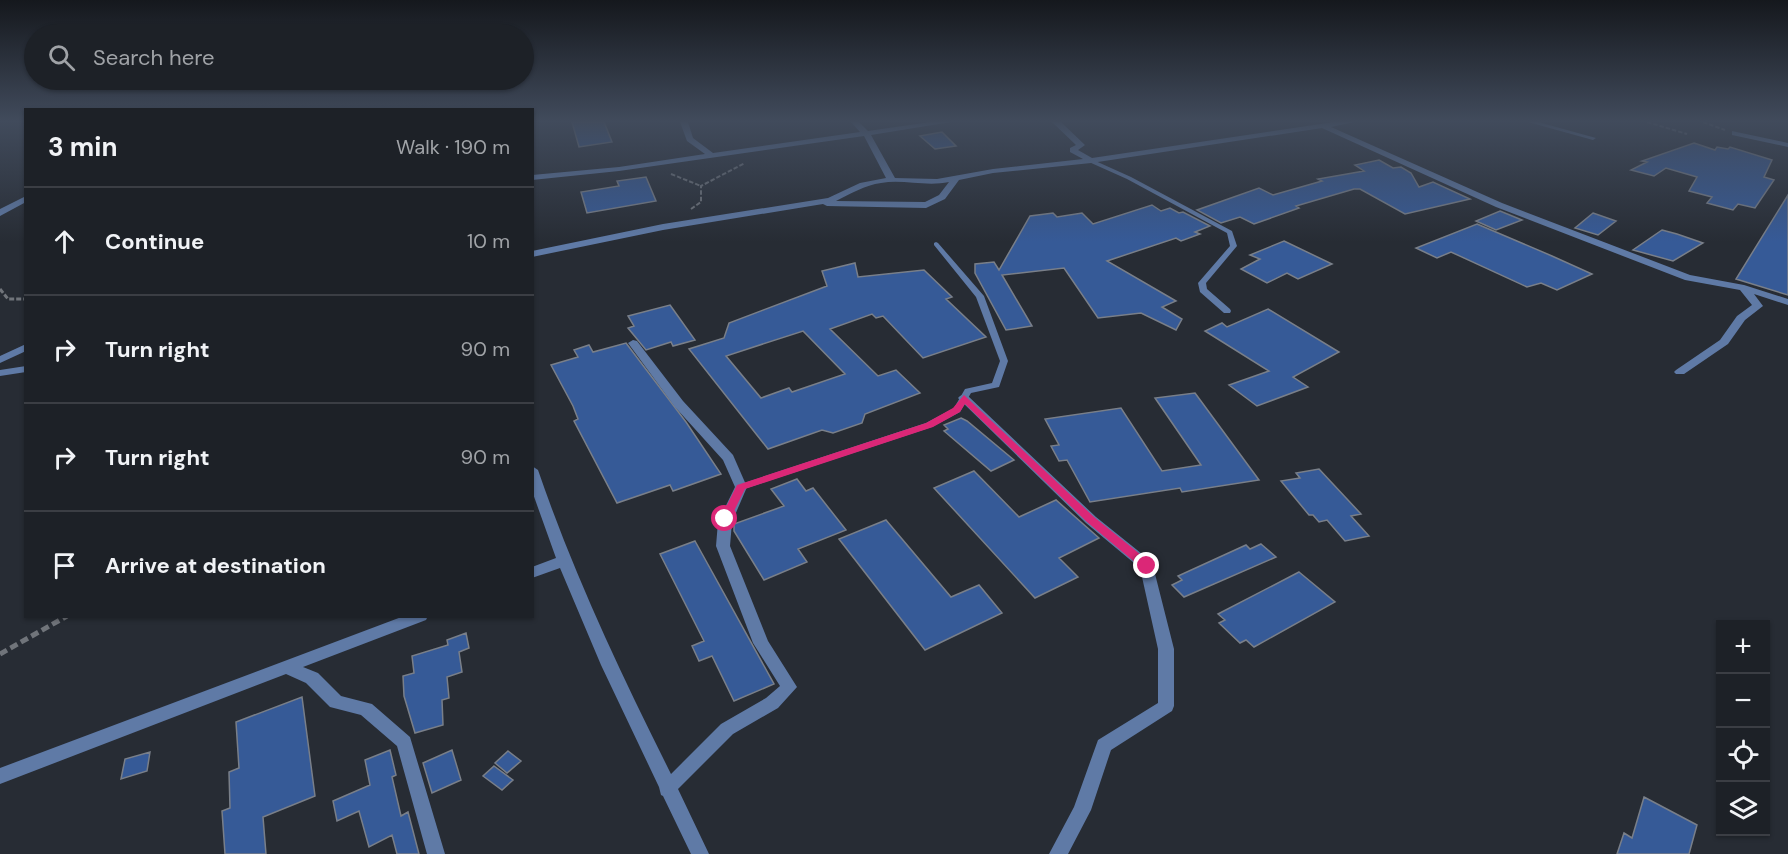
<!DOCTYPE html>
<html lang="en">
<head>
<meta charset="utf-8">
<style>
  body { margin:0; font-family:"DM Sans",sans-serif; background:#25292f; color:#f1f3f6 }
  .controls { position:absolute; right:18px; bottom:18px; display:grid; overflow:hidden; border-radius:0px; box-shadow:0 2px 4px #0004 }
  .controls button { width:54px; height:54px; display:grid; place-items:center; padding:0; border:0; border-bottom:2px solid #3b3e44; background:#1d2127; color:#f1f3f6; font:30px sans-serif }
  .stop { position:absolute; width:18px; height:18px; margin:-14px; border:4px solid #db2777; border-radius:50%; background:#fff }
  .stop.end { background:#db2777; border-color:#fff; box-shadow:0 2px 6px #0008 }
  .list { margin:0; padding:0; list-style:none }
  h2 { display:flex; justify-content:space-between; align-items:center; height:78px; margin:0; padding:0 24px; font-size:26px }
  h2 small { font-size:20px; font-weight:400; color:#a0a3a7 }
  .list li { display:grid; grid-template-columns:39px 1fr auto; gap:18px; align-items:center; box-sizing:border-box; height:108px; padding:0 24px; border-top:2px solid #3b3e44 }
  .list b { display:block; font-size:22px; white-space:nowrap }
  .list em { font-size:20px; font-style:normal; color:#a0a3a7 }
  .icon { flex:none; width:33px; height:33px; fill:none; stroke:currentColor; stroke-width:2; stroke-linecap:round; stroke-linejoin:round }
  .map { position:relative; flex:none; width:1788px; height:854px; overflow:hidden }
  .search { position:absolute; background:#1d2127; box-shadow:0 2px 4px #0004; left:24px; top:24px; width:510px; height:66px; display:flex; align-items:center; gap:15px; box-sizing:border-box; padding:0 21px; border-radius:33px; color:#a0a3a7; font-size:22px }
  .panel { position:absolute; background:#1d2127; box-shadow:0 2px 4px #0004; left:24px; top:108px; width:510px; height:510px; border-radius:0px }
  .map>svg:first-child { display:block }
  .building { fill:#365a97; stroke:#797f89; stroke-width:1.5; fill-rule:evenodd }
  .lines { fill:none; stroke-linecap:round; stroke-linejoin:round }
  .path-far2 { stroke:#70747a; stroke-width:2; stroke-dasharray:4.5 2; stroke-linecap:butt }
  .path-far1 { stroke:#70747a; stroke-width:3; stroke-dasharray:5 2; stroke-linecap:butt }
  .path { stroke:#70747a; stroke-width:5; stroke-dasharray:8 4; stroke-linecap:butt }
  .lane { fill:#5f7aa6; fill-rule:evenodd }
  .street { fill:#5f7aa6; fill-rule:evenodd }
  .route { fill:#db2777 }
</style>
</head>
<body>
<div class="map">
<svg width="1788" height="854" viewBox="0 0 1788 854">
  <rect width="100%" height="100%" fill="#272c34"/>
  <path class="building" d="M572,122H604L612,142L579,147Z
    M942,132L956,146L935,149L920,136Z
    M1694,143L1715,150L1717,147L1728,149L1730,147L1772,160L1764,177L1774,180L1755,208L1738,204L1733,210L1707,203L1712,197L1689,191L1697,177L1666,168L1654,176L1631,170L1647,162L1642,161Z
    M1379,160L1393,168L1401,167L1411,173L1419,187L1433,182L1470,199L1405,214L1360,189H1354L1296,206L1299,208L1254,224L1240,217L1221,223L1197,210L1259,188L1273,195L1322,181L1318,179L1364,171L1355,165Z
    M646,177L656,201L587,213L581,192L619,186L617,181Z
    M1788,195V295L1736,279Z
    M1152,205L1161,211L1170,208L1179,213L1183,212L1210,226L1195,232L1200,234L1181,241L1176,238L1107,261L1176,301L1162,307L1182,319L1176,330L1141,313L1098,318L1064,268L1002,275L1032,326L1006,330L975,273V264L994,262L999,270L1030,216L1053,213L1057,217L1082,213L1093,224Z
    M1500,211L1522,220L1496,230L1476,221Z
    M1593,213L1616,221L1598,235L1575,228Z
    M1477,224L1552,256L1592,274L1557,290L1541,283L1527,287L1451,252L1437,258L1416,248Z
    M1662,230L1677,234L1703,243L1673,261L1633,250Z
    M1284,241L1332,264L1298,279L1287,273L1267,283L1241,269L1260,259L1250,255Z
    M855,263L858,277L924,270L952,297L946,299L986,337L923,358L883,316L876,318L872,314L830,329L878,376L896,370L920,393L865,414L862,423L833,433L822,430L768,449L689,349L724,338L729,323L827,286L822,271ZM803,331L845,374L792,392L789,388L761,398L726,356Z
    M670,305L695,340L673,346L671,342L646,350L628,328L634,326L628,316Z
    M1268,309L1339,352L1293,377L1308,387L1257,406L1229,385L1269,371L1205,331L1222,323L1227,327Z
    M626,343L686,422L721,474L673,491L670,485L617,503L574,421L578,419L573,406L551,365L578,357L574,350L589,345L593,352Z
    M1195,393L1259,480L1182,492L1180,488L1090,502L1067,460L1059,461L1051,446L1059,445L1045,419L1121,408L1162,471L1201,465L1155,398Z
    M961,418L967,421L1014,460L991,471L944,431L948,429L944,425Z
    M1319,469L1361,514L1351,516L1369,536L1345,541L1327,520L1319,522L1313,515H1309L1281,481L1300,478L1296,473Z
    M974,471L1019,517L1056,500L1099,538L1059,558L1078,577L1035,598L934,488Z
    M797,479L806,491L813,488L846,530L798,549L807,562L764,580L734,531V524L784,506L771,489Z
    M886,520L951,597L979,585L1002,613L925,650L839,539Z
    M695,541L774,684L734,701L712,656L699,661L692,646L704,641L660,554Z
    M1261,544L1276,557L1184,597L1172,585L1182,580L1178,576L1246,545L1250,549Z
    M1299,572L1335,602L1254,647L1246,640L1240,643L1219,623L1225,620L1218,614Z
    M466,633L469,648L459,652L462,672L447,677L449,698L442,700L443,725L415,733L404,696L403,676L414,673L412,656L448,645L447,640Z
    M302,697L315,796L263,817L266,854H225L222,811L230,808L229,772L239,768L236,722Z
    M390,750L396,775L392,777L401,816L408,812L419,854H397L392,835L369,847L359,811L337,821L333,801L370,785L365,760Z
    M452,750L461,780L432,793L423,763Z
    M508,751L521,761L507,773L495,763Z
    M150,752L147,771L121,779L125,759Z
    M494,766L513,780L502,790L483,776Z
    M1644,797L1697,825L1689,854H1617L1624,833L1632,838Z"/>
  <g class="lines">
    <path class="path-far2" d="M1647,122L1687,134
      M1703,122L1725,130
      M671,174L701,186
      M691,209L701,202V186L745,163"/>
    <path class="path-far1" d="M0,289L8,299H26"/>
    <path class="path" d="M0,654L67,616"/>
    <path class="lane" d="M1528,122H1538L1596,138L1593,140Z
      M1091,159L1131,177L1232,231L1237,246L1206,283L1207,289L1230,309L1231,311L1230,313H1224L1200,292L1198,283L1230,246L1227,233L1127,179L1089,162V160Z
      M936,242L938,243L984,296L1008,361L999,387L971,393L960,412L932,427L744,489H738L736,487L738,485L926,423L954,408L965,389L992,383L1000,361L976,297L934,245V243Z"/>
    <path class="street" d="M680,122H688L693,138L713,153L860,132L851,122H859L868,131L930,122H951L871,135L895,178L937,179L993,169L1083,159L1070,152V148L1076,145L1052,122H1061L1085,145L1078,150L1092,158L1334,122H1354L1331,127L1502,203L1690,275L1744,285L1788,299V305L1754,294L1763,306L1745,320L1728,344L1684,374H1676L1674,372L1676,370L1720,340L1737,316L1752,305L1740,290L1685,280L1496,207L1322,128L1091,163L993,173L959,180L945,199L926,208L827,206L823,204L663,230L532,257V251L663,224L828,198L860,183L886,178L864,136L619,171L532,180V175L619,167L705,154L687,141ZM949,182L939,195L925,202L836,201C850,194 865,185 881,183C903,179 926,187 949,182Z
      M1732,131L1788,143V147L1732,135Z
      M26,196V202L0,216V209Z
      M633,340L637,341L683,401L733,455L747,487L732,522L730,546L768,641L797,687L778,708L733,734L678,789L709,854H691L663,796L661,795L659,787L601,665L560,568L532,578V567L556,558L532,491V466L538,470C574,575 621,674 671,774L721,724L766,698L780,686L753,643L716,546L718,522L735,487L723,460L675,407L628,343Z
      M26,344V351L0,363V356Z
      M26,366V372L0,376V370Z
      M964,394L968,396L1096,517L1152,562L1174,649V706L1172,711L1111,750L1091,810L1068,854H1049L1074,807L1098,740L1158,703V649L1140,568L1086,523L960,400L958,398L960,396Z
      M404,616H428L426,620L303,667L318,673L341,696L372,704L410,737L445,854H427L397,746L361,715L330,707L306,683L286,674L0,784V768Z"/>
  </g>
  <linearGradient id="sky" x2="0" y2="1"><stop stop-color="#15181d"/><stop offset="0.5" stop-color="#414b5c"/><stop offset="1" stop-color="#414b5c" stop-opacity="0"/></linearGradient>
  <rect width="1788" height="242" fill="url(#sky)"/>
  <path class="route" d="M964,395L1094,517L1151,563V569H1143L1087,522L965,404L960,412L933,427L745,489L729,521H721L720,519L737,485L926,423L953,408Z"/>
</svg>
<div class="controls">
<button>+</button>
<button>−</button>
<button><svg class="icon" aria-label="locate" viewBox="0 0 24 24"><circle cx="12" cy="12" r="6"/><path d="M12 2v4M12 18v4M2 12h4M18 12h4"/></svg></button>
<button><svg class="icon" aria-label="layers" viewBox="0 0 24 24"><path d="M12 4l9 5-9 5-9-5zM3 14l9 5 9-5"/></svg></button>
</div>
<div class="stop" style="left:725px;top:519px"></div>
<div class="stop end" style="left:1147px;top:566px"></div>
<div class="search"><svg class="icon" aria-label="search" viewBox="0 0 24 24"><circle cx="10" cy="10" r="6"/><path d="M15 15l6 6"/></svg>Search here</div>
<section class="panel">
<h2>3 min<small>Walk · 190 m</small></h2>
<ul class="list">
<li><svg class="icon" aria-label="ahead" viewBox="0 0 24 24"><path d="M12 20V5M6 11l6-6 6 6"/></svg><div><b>Continue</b></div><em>10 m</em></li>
<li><svg class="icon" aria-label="right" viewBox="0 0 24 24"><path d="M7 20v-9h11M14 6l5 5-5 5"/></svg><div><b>Turn right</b></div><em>90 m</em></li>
<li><svg class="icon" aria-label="right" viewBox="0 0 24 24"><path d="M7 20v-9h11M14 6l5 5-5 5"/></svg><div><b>Turn right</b></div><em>90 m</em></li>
<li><svg class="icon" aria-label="arrive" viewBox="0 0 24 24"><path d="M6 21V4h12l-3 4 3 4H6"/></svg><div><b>Arrive at destination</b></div></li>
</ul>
</section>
</div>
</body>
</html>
